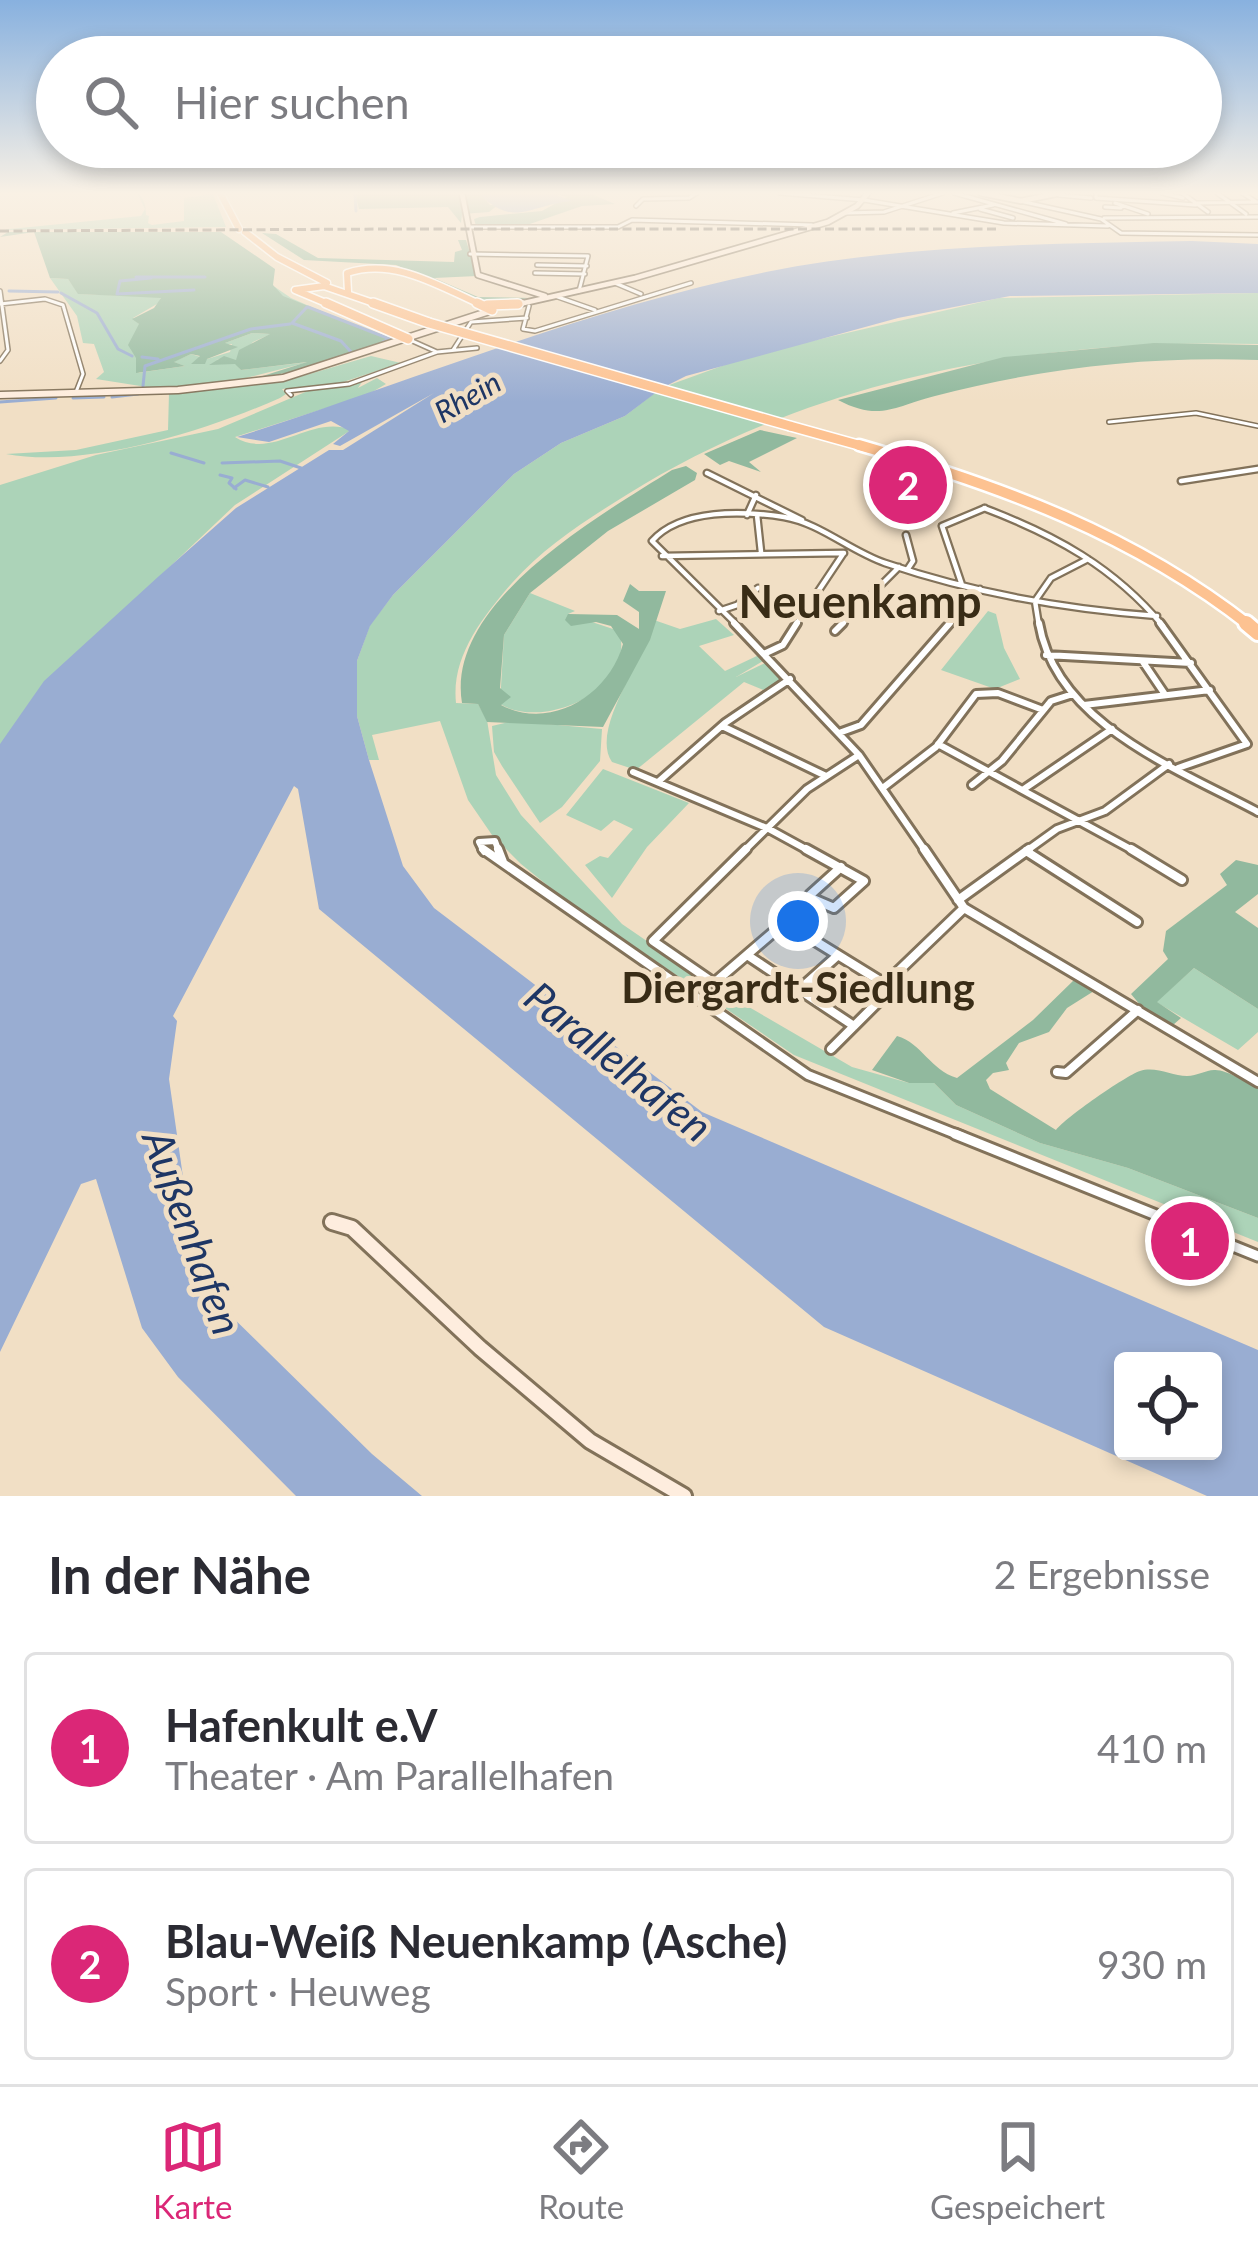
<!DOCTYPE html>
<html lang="de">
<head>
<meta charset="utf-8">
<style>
  body { margin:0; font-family:Lato,sans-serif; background:#f7f7f7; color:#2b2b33 }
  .controls { position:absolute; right:36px; bottom:36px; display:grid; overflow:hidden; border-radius:12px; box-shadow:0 6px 18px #0003 }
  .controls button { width:108px; height:108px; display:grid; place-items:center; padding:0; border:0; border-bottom:3px solid #e1e1e2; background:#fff; color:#2b2b33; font:60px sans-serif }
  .you { position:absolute; left:798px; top:921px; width:42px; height:42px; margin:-30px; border:9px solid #fff; border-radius:50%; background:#1a73e8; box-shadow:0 0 0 18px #1a73e833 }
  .badge { display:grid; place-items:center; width:78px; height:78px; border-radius:50%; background:#db2777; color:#fff; font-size:39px; font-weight:700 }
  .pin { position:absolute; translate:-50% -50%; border:6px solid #fff; box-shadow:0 3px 12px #0006 }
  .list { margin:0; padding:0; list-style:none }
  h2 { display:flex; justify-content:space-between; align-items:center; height:156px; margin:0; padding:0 48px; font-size:51px }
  h2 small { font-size:39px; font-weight:400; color:#7c7c81 }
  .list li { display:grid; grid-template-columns:78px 1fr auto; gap:36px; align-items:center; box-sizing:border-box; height:192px; margin:0 24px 24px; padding:0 24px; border:3px solid #e1e1e2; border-radius:12px }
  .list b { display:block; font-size:45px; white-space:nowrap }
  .list p { margin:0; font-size:39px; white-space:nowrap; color:#7c7c81 }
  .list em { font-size:39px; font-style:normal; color:#7c7c81 }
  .icon { flex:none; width:66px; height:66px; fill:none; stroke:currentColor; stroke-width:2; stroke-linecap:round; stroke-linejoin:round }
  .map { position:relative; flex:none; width:1258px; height:1496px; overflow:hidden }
  .search { position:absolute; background:#fff; box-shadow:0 6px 18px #0003; left:36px; right:36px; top:36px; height:132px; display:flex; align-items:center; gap:30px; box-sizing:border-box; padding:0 42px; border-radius:66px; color:#7c7c81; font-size:45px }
  .sheet { height:588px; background:#fff }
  nav { display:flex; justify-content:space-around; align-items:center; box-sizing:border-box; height:168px; border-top:3px solid #e1e1e2; background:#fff; font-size:33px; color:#7c7c81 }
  nav a { display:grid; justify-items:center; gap:6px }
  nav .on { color:#db2777 }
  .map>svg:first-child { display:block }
  .green { fill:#acd3b8 }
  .forest { fill:#91b99e }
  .water { fill:#99add2; fill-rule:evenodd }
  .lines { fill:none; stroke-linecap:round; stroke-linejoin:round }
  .stream { stroke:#99add2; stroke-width:3 }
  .street-far4-casing { stroke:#82725a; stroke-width:6 }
  .street-far3-casing { stroke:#82725a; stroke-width:9 }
  .street-far2-casing { stroke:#82725a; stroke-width:12 }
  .street-far1-casing { stroke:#82725a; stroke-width:14 }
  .street-casing { stroke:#82725a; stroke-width:15 }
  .secondary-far2-casing { stroke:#82725a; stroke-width:8 }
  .secondary-far1-casing { stroke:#82725a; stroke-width:9 }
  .secondary-casing { stroke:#82725a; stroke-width:20 }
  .highway-far3-casing { stroke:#fff; stroke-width:9 }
  .highway-far2-casing { stroke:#fff; stroke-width:12 }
  .highway-far1-casing { stroke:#fff; stroke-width:15 }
  .highway-casing { stroke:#fff; stroke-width:20 }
  .street-far4 { stroke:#fff; stroke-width:3 }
  .street-far3 { stroke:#fff; stroke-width:4.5 }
  .street-far2 { stroke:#fff; stroke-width:6 }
  .street-far1 { stroke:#fff; stroke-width:8 }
  .street { stroke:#fff; stroke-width:9 }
  .secondary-far2 { stroke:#feedde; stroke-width:4.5 }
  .secondary-far1 { stroke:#feedde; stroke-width:6 }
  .secondary { stroke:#feedde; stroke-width:14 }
  .highway-far3 { stroke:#fdc291; stroke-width:6 }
  .highway-far2 { stroke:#fdc291; stroke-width:9 }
  .highway-far1 { stroke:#fdc291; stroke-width:10 }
  .highway { stroke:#fdc291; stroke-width:14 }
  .rail { stroke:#41392d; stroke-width:3; stroke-dasharray:9 4.5; stroke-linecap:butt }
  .highway-bridge-casing { stroke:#fff; stroke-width:12; stroke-linecap:butt }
  .highway-bridge { stroke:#fdc291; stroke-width:9 }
  .labels { text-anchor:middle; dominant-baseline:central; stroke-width:10; stroke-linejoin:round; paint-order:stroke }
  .far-water-label { font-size:30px; font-style:italic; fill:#1e3665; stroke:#f1dfc5 }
  .near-neighbourhood-label { font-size:42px; font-weight:bold; fill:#392c16; stroke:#f1dfc5 }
  .near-water-label { font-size:42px; font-style:italic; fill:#1e3665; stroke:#f1dfc5 }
  .district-label { font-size:45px; font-weight:bold; fill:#392c16; stroke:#f1dfc5 }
</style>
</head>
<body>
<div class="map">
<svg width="1258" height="1496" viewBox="0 0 1258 1496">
  <rect width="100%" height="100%" fill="#f1dfc5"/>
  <path class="green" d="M137,193C144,197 146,207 146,215L149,216L148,223L152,225L184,221V198L213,194L226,227L0,230L141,216L145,209Z
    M50,278L68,279L79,294L160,297L162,301L133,318L139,324L195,291L275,287L291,298L386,340L252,328L137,373L185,366L173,362L191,354L207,359L230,352L232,344H222L252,333L271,334L253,342L236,360L216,359L236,364L241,370L309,362L218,385L153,388L96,379L104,372L94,344L83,343L77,316Z
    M1258,293V344C1038,338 817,377 628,494C586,520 545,546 512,583C483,617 451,656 456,703L478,704L487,720L496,775L521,815L622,924L711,985L852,1067L909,1083H934L956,1105L1040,1143L1128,1168L1258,1218V1242L794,1055L563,898L521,864L492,835L468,800L440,721L372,735L379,760H369L357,716V661L370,625L393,595L514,474L561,443L625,416L661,388L755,354L999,298Z
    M371,356L401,363L334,385L282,389L286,394L280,398C205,431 87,469 6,454L76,450L168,430L169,393L289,380Z
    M377,378L386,384L367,395L235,437C273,461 311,414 351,430L235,505L139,596L0,755V485L96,455L218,429L310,390L362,382L358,388Z
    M909,466L949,482L907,505L866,488Z
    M530,593L575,611L568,614L619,631C637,689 544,731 500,704L504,635Z
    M988,611L996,614L1004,648L1020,679L995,689L941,670Z
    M716,619L734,635L699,646L725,671L759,655L763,661L736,677L767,662L782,678L766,691L744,682L636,770L612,762C589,729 647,656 654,620L680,629Z
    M513,721L602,729L600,761L562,807L540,823L502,766L494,752L492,726Z
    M603,769L689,803L647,847L612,898L585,865L600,856L608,858L633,829L614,820L601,831L566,815Z
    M1194,968L1258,1009V1032L1238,1050L1156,1002Z"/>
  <path class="forest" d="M355,193H489L482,196L490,205H498L489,212L462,214L461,223L448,207L359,209Z
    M551,193H589L615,204L582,206L524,226H476L474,219L480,217L542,211L567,197Z
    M8,232H221L275,269L273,285L283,296L394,340L317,367L259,378L253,379L307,362L241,370L235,364L209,365L224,356L236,360L239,350L270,334L252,333L225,343L238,347L207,359L205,364H191L200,356L191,354L174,362L185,366L136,373V358L128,345L139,324L132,319L154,308L161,298L78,294L68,279L50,278L34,232L0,237Z
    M262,233L276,234L318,258L454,262L455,252L462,250L458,240H466L477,276L434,278L478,297L531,298L486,304L396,265L304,260Z
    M1154,343L1258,345V360C1146,356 1043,368 935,396C895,406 880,422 838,400L1004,357Z
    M760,430L797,438L749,462L761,472L729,461L720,465L704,454Z
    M686,466L697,473L695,480L608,531L530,593L504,635L500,688L511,697L501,705C551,731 609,695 623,644L611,626L596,622L571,626L565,620L568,614L617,615L639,629V612L623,601L630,584L639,591H666L650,640L603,727L487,722L478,704L462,703C445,602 601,515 672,470Z
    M1236,860L1258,865V894L1235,912L1258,928V1009L1194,968L1157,1002L1181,1018L1173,1025L1141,1006L1131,994L1168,959L1163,951L1166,931L1227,885L1220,874Z
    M1075,979L1094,991L1067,1008L1049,1032L1019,1043L1006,1063L1009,1070L993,1073L986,1080L990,1089L1056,1130C1065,1118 1125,1076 1140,1071C1156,1066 1172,1076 1187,1076C1197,1076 1206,1070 1214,1070C1226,1069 1248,1083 1258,1089V1218L1128,1168L1040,1143L956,1105L934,1083H909L872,1070L897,1036C922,1043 930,1070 957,1078L1033,1020Z"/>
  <path class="water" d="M489,193H551L572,201C526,206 516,227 481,196Z
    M1192,241L1258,244V293L1010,296L898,318L686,376L662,388L625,416L561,443L514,474L393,595L370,626L357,661V716L369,760L403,866L434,908L702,1112L1258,1350V1496H1207L824,1327L319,909L298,789L294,786L173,1016L177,1021L169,1079L194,1254L220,1305L372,1454L422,1496H296L178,1377L142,1328L96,1179L81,1184L0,1352V744L44,681L159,576L236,508L329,450H343L434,393L340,446L333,444L349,431L331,421L269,442L237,437C413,381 584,309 766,272C906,244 1050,244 1192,241ZM1123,1361H1213V1451H1123Z"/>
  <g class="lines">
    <path class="stream" d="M355,193L356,211
      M136,277H205
      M151,278L120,281L117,294L194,290
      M9,291L58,292
      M61,293L97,313L118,349L132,356
      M307,307L292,323L341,341L352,353
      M308,307L390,339L383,342
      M142,357L158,359
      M143,386L145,366L251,329L290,324
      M112,397L138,394
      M73,398L104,397
      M0,402L56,398
      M171,453L204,463
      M222,463L280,461L301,468
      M220,475L232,478L229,483L236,489
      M234,488L245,480L268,487"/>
    <defs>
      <path id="street-far4" d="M780,193L864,200L1004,223L1108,226
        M954,193L1066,224
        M1096,193V198L1196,205
        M1162,193L1183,198
        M1182,193L1208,212
        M1217,193L1246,214
        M1242,193L1255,201
        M1059,195L1091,198
        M1020,201L1101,219L1121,233L1258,235
        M1115,203L1148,214
        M1196,203L1258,202
        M636,206L643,199L689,198L697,193
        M1105,207L1121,208
        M980,209L1013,218
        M846,213L884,212L943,193
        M953,213L993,205
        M1104,218L1258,217
        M470,227H618L632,220L812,225
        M470,254L588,256L579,291
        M537,265L587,266
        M535,273L585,274
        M615,283L641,294
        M0,291L8,350L0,361
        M555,296L595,310
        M0,304L45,299L63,305L83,374L76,392
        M529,306L523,329L535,331L691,283
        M408,339L437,352
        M453,350L471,322L527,318
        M291,395L287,391L349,384L437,352L477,348
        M1109,422L1196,413L1258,426"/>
      <path id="street-far3" d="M707,473L802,520
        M1181,481L1258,469
        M984,508C1055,535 1114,567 1163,626
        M747,515L756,495
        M757,515L761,552
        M906,535L913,561L907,570
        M662,556L844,553
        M962,585L942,526L985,508
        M719,611L737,605L758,588
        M738,626L652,541C681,508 744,511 784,517C820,523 850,551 885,563C973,593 1064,609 1157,616
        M795,626L843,554
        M840,626L899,567
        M947,626L980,589
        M1039,626L1035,601L1051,578L1088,559"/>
      <path id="street-far2" d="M734,623L859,755L926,852
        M1039,623C1056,724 1178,769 1258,812
        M1160,623L1247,744L1178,768
        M835,631L843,623
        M766,653L783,645L797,623
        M1046,655L1191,663
        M1143,662L1164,693
        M1084,705L1210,690
        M722,726L826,776
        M839,733L861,725L950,623
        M938,744L1136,852
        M633,772L769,829L811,852
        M658,782L725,723L790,679
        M972,785L1002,761L1051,701L1073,694
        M884,787L936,747L976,694L998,693L1043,710
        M1024,789L1112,729
        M484,852L479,842L495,841L499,852
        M743,852L807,789L859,755
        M1025,852L1057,829L1105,811L1169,764"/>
      <path id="street-far1" d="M483,849L808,1075L963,1137
        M498,849L503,862
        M746,849L653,941L714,983L812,899L810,895L841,867
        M806,849L864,881L834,908L813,899
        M924,849L964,908L1258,1082
        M1131,849L1182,880
        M1026,851L1137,922
        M958,900L1029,849
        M786,923L885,984
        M747,955L854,1026
        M799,990L837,956
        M831,1049L890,990L885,984L964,908
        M1057,1072L1066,1073L1138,1010"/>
      <path id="street" d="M955,1134L1258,1256"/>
      <path id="secondary-far2" d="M462,193L478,275L545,296
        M981,193L1021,201L1060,193
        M515,305L635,278L828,222L857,206L868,193"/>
      <path id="secondary-far1" d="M515,305L522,303
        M0,395L178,390L283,378L493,310"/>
      <path id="secondary" d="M332,1222L352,1228L480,1348L590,1441L684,1496"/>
      <path id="highway-far3" d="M220,193L239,229
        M245,232L277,257L327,283
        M348,292L347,273C395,257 440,287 484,306
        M487,305L518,304
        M333,306L295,290L324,286L382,306"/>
      <path id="highway-far2" d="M326,303L408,339
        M373,303L429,323
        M477,303L492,310
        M487,305L518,304
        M790,426L869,448"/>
      <path id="highway-far1" d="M859,445C1001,486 1133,534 1250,626"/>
      <path id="highway" d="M1246,623L1258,633"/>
    </defs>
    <use href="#street-far4" class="street-far4-casing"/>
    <use href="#street-far3" class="street-far3-casing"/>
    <use href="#street-far2" class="street-far2-casing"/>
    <use href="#street-far1" class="street-far1-casing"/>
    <use href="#street" class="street-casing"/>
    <use href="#secondary-far2" class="secondary-far2-casing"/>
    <use href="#secondary-far1" class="secondary-far1-casing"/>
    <use href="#secondary" class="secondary-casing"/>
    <use href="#highway-far3" class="highway-far3-casing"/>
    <use href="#highway-far2" class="highway-far2-casing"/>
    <use href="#highway-far1" class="highway-far1-casing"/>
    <use href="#highway" class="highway-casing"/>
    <use href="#street-far4" class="street-far4"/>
    <use href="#street-far3" class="street-far3"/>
    <use href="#street-far2" class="street-far2"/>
    <use href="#street-far1" class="street-far1"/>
    <use href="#street" class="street"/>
    <use href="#secondary-far2" class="secondary-far2"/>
    <use href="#secondary-far1" class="secondary-far1"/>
    <use href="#secondary" class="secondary"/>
    <use href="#highway-far3" class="highway-far3"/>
    <use href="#highway-far2" class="highway-far2"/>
    <use href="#highway-far1" class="highway-far1"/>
    <use href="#highway" class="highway"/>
    <path class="rail" d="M393,229H996
      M0,231L391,229"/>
    <defs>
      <path id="highway-bridge" d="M429,323L790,426"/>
    </defs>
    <use href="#highway-bridge" class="highway-bridge-casing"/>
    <use href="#highway-bridge" class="highway-bridge"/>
  </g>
  <linearGradient id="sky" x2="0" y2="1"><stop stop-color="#88b1df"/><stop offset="0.48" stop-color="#f9f1e5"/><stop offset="1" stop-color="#f9f1e5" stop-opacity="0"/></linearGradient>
  <rect width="1258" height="402" fill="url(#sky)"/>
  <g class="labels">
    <g class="far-water-label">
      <text transform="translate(467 396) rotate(-30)">Rhein</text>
    </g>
    <g class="near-neighbourhood-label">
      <text x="798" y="987">Diergardt-Siedlung</text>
    </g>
    <g class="near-water-label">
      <text transform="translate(619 1061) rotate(39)">Parallelhafen</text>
      <text transform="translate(193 1232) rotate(70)">Außenhafen</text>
    </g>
    <g class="district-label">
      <text x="860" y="601">Neuenkamp</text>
    </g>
  </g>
</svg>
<div class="controls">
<button><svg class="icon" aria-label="locate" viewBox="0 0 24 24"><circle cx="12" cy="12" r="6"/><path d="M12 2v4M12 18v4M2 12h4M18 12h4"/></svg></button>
</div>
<div class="you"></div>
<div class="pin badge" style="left:1190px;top:1241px">1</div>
<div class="pin badge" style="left:908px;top:485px">2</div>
<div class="search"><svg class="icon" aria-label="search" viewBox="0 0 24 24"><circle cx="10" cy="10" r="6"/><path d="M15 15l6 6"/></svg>Hier suchen</div>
</div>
<section class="sheet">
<h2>In der Nähe<small>2 Ergebnisse</small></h2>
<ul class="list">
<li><span class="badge">1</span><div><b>Hafenkult e.V</b><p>Theater · Am Parallelhafen</p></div><em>410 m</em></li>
<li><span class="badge">2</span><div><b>Blau-Weiß Neuenkamp (Asche)</b><p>Sport · Heuweg</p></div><em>930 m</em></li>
</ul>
</section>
<nav>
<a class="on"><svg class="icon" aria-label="map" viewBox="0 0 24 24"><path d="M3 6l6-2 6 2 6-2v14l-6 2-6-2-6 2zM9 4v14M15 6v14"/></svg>Karte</a>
<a><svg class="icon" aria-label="directions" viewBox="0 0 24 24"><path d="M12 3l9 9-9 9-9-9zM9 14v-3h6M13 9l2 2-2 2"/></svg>Route</a>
<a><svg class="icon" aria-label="saved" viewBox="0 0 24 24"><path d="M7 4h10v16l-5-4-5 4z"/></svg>Gespeichert</a>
</nav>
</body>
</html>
